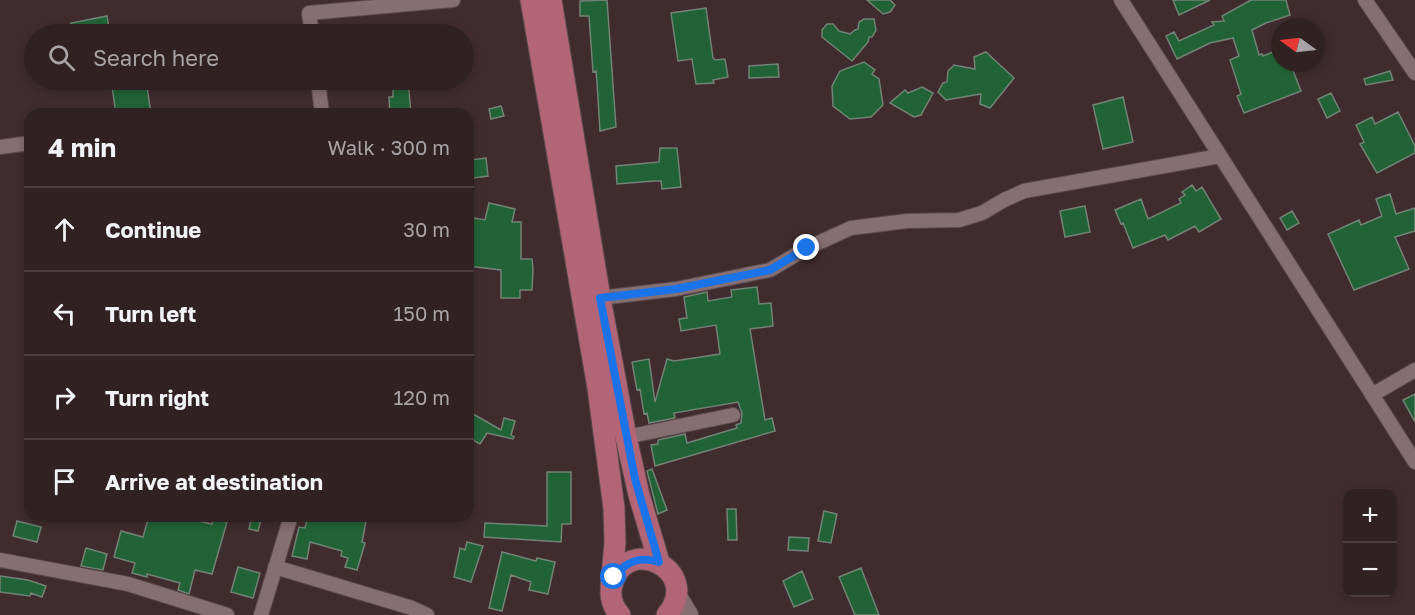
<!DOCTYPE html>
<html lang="en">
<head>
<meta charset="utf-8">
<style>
  body { margin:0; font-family:"Golos Text",sans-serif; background:#38292b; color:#f1f3f6 }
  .controls { position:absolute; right:18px; bottom:18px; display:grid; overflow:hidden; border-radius:12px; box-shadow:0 3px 9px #0003 }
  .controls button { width:54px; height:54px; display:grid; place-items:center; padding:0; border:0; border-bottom:2px solid #4b3e41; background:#302123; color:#f1f3f6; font:30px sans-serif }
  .compass { position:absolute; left:1271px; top:18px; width:54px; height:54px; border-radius:50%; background:#302123; box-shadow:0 3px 9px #0003; rotate:285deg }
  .stop { position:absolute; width:18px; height:18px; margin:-14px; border:4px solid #1a73e8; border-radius:50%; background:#fff }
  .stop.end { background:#1a73e8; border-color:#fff; box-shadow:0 2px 6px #0008 }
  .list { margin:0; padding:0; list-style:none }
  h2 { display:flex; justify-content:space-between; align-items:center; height:78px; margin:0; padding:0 24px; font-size:26px }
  h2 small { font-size:20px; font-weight:400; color:#a8a3a6 }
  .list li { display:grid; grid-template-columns:39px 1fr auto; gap:18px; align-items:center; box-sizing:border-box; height:84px; padding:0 24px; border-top:2px solid #4b3e41 }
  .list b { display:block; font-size:22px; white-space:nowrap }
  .list em { font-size:20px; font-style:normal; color:#a8a3a6 }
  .icon { flex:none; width:33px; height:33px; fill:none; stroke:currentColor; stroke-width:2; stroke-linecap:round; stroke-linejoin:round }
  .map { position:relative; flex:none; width:1415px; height:615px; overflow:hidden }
  .search { position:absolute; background:#302123; box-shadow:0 3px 9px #0003; left:24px; top:24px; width:450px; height:66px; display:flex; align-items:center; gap:15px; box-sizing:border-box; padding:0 21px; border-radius:33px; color:#a8a3a6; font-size:22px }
  .panel { position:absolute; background:#302123; box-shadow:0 3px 9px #0003; left:24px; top:108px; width:450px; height:414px; border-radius:18px }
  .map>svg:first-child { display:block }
  .building { fill:#216336; stroke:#728375; stroke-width:1.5 }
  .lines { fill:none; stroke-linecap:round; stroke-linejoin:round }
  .minor-casing { stroke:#5a494d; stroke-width:16 }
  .secondary-casing { stroke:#5a494d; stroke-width:22 }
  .primary-casing { stroke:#5a494d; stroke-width:23 }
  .minor { stroke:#866f73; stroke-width:14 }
  .secondary { stroke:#866f73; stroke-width:20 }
  .primary { stroke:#b16577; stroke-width:21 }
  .route { stroke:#1a73e8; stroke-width:8 }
</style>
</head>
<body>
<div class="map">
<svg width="1415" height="615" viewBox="0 0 1415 615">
  <rect width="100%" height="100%" fill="#402c2f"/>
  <path class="building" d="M607,0L616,127L600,131L597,82L596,71L593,72L589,16H580V1Z
    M867,0H890L895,5L890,12L883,14Z
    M1173,0H1210L1179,15Z
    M1251,0H1286L1290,15L1266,23L1252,30L1259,55L1262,54L1263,56L1280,49V63H1290L1301,91L1244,113L1237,96L1241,94L1230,60L1239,56L1233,38L1210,43L1177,59L1166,36L1174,32L1179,41L1214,25L1212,22L1224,21L1222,16Z
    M706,8L713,58L715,60L725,59L728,77L713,80L714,83L696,84L692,59L678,61L671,13Z
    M107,16L110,34H73L71,23Z
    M864,19H874L876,30L872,37H869L868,42L852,61L822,37V30L827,24H833L839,31L850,34L855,30L858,29L859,22Z
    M986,52L1014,78L990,108L980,104L981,94L946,100L938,92L943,83L947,82L948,71L954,65L975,69L974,57Z
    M864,62L875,70L872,74L879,79L883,105L871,117L850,119L833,106L832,86L840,71Z
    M778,64L779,77L749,78V66Z
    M1390,71L1393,80L1366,85L1364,79Z
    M111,80H146L151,114H116Z
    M393,80H408L411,114H390L389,97H393Z
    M922,87L933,93L921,115L914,117L890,103L905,90L908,93Z
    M1331,93L1340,111L1327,118L1318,99Z
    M1123,97L1133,142L1103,149L1093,105Z
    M501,106L504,116L491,119L489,109Z
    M1398,112L1415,146V153L1377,173L1360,144L1364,142L1356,125L1372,117L1375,124Z
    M660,148H677L681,187L662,189L661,181H654L617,184L616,166L659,162Z
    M486,158L488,176L473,178L471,160Z
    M1192,185L1196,191L1202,187L1221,219L1199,232L1195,226L1168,240L1165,235L1133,248L1123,223L1121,224L1115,210L1141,199L1148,219L1181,203L1179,199L1185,195L1182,192Z
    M1390,194L1396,214L1415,208V231L1395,237L1409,269L1354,290L1328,234L1359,220L1361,225L1382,216L1376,199Z
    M489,203L515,209L512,222H521V259H532L533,269L532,290H520V298H501V270L468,266V217L485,220Z
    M1085,206L1090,232L1065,237L1060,211Z
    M1292,211L1299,223L1287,230L1280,218Z
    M757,287L759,304L771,303L773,326L750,329L765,420L772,418L775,431L655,466L651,445L658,444V440L685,434L687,443L737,428L736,425L741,423L742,413L738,402L674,413L675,418L649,423L647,413L644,414L640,389L637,390L632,362L649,359L655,402L667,359L674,361L720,354L716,325L681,331L679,319L687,318L684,297L707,292L708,301L732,297L731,290Z
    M1415,394V422L1403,400Z
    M468,411L501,430L504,418L515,421L511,435L514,437L513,439L487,433L480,444L468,437Z
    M652,469L667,510L658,514L647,471Z
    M547,472H571V524H562L561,542L484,537L485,523L547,526Z
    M727,509H736L737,540H728Z
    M824,511L837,514L831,543L818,541Z
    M149,516H175L212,524L213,519L227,522L212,574L195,570L189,594L178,590L180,583L147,574V577L132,573L135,563L114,557L121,531L143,537Z
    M252,516H262L258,531L249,529Z
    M308,516H367L362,542L365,543L357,570L345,567L348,558L341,556L342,551L310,542L307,559L292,556L299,527L305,528Z
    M17,521L41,527L37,542L13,536Z
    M789,537L809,538L808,551L788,550Z
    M467,542L483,546L471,582L454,577L460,548L465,550Z
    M86,548L107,554L103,570L81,566Z
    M502,552L536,561L537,558L555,562L548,594L529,590L531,582L511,575L502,611L489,608Z
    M238,567L260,573L253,598L231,592Z
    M861,568L879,615H855L839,577Z
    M802,571L813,599L794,607L783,581Z
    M0,576L28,580L46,586L42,597L31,593L30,596L0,592Z"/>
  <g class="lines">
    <defs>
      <path id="minor" d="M1121,0L1415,462
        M1365,0L1415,73
        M312,34L309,13L453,0
        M318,80L322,114
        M0,147L30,143
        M600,298L676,289L770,270L807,248L851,228L907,221L959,220L982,213L1004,200L1024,191L1220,156
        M1372,395L1415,370
        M626,437L733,415
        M0,560L128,584L227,615
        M275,567L412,608L427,615
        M261,615L291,516"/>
      <path id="secondary" d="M676,595L688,615"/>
      <path id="primary" d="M531,0L598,388L614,508L615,543L611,587
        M551,0L600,298L626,437L639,495L659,562
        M620,615C613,607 609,596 612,585C625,532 704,570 667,615"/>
    </defs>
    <use href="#minor" class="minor-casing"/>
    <use href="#secondary" class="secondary-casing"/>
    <use href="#primary" class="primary-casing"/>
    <use href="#minor" class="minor"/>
    <use href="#secondary" class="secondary"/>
    <use href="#primary" class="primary"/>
  </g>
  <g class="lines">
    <path class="route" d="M614,577C626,561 640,556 659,562L635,479L600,298L676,289L770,270L807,248"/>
  </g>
</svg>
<div class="controls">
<button>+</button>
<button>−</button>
</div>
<svg class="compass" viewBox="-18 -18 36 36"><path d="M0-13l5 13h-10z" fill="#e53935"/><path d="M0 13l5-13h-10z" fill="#a8a3a6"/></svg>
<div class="stop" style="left:614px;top:577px"></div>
<div class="stop end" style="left:807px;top:248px"></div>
<div class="search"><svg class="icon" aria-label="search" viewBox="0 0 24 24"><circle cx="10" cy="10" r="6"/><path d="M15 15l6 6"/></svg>Search here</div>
<section class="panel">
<h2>4 min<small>Walk · 300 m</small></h2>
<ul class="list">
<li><svg class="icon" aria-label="ahead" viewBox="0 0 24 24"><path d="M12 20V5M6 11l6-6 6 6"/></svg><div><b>Continue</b></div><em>30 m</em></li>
<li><svg class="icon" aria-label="left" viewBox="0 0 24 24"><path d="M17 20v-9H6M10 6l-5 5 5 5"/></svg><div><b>Turn left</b></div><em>150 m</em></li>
<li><svg class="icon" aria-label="right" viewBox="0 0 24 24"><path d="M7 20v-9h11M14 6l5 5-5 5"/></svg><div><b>Turn right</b></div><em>120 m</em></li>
<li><svg class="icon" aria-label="arrive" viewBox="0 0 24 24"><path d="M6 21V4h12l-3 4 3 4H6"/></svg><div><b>Arrive at destination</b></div></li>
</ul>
</section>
</div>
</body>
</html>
